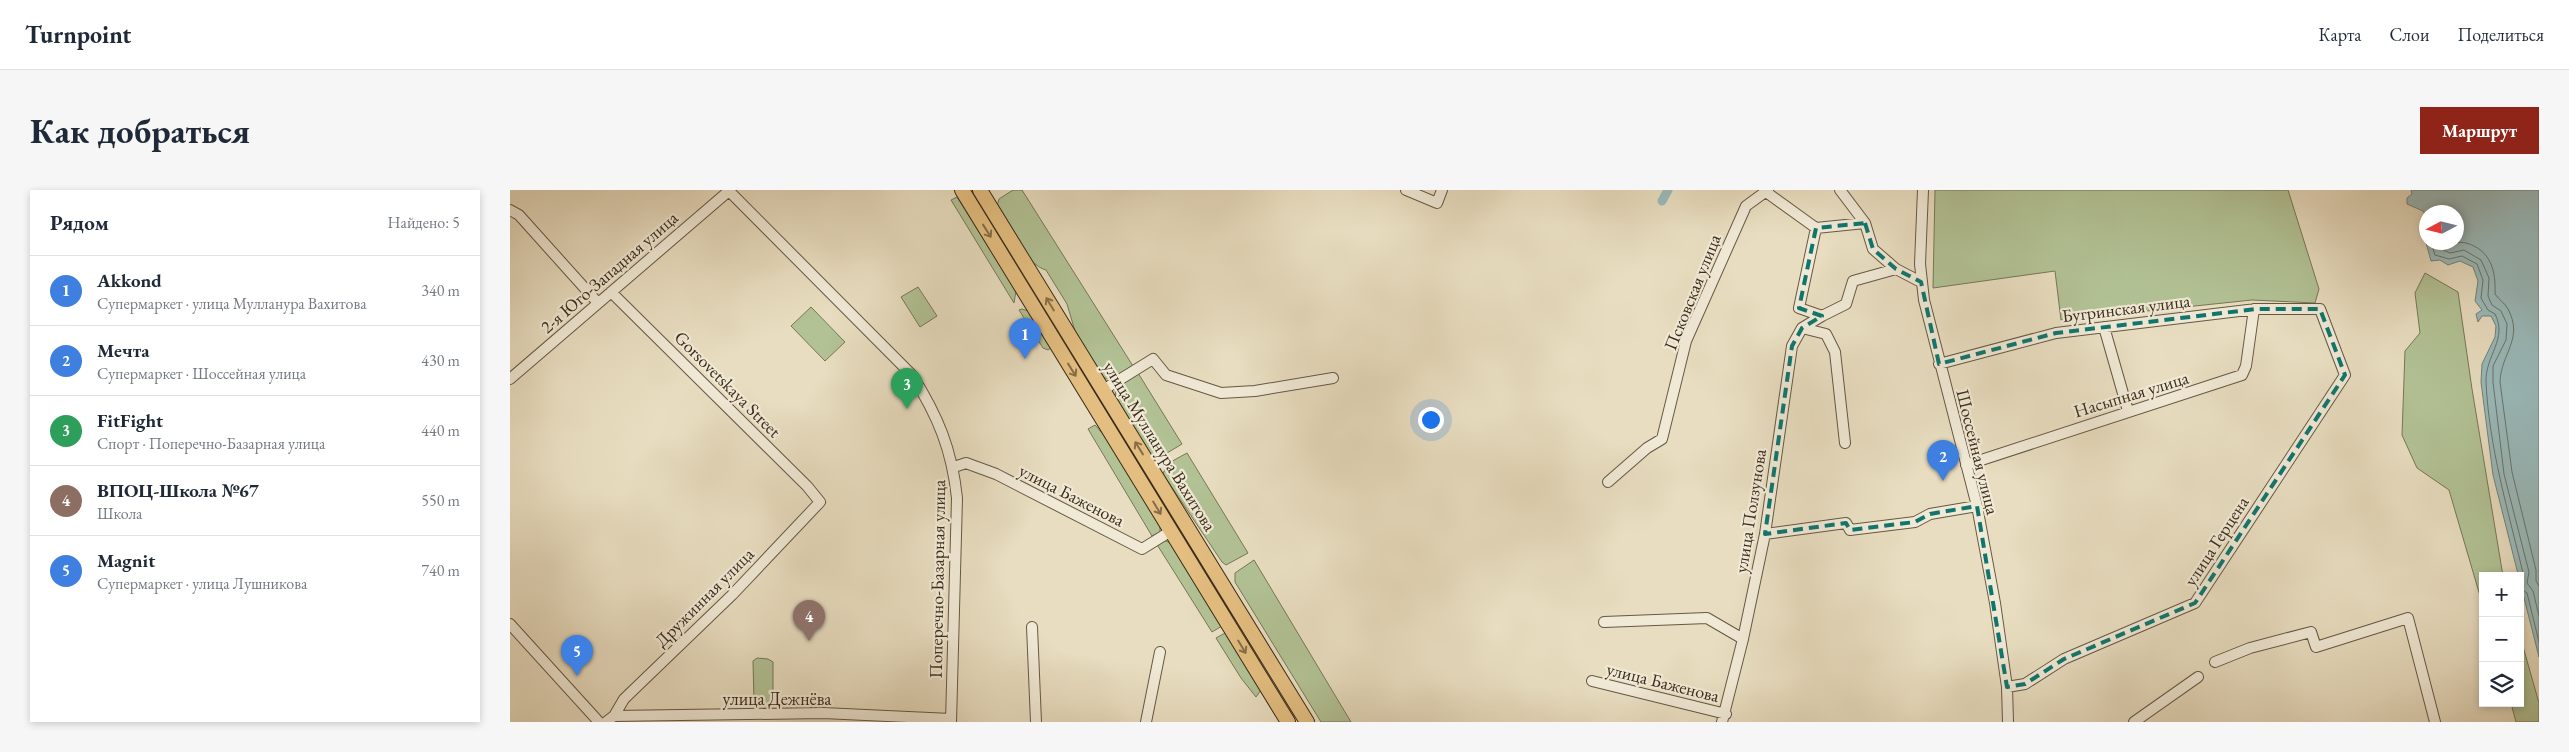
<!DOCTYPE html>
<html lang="ru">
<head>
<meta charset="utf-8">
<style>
  body { margin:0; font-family:"EB Garamond",serif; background:#f6f6f7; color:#1f2937 }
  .controls { position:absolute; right:15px; bottom:15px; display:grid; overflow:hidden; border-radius:0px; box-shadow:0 2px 8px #0003 }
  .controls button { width:45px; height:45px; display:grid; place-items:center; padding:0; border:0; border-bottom:1px solid #e0e1e3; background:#fff; color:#1f2937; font:25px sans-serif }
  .compass { position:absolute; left:1909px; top:15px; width:45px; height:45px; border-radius:50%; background:#fff; box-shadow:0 2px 8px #0003; rotate:263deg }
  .you { position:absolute; left:920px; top:229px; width:18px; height:18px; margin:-12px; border:4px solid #fff; border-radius:50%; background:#1a73e8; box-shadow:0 0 0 8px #1a73e833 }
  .badge { display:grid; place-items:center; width:32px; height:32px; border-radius:50%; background:#8f2418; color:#fff; font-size:16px; font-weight:700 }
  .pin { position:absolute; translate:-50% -41px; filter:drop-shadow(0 1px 2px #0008) }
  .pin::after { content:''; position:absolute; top:26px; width:18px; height:15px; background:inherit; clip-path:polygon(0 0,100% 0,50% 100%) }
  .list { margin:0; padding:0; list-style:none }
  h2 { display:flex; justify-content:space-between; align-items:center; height:65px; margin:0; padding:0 20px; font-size:21px }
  h2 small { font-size:16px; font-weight:400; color:#747a83 }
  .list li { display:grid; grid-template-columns:32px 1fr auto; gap:15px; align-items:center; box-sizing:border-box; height:70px; padding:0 20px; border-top:1px solid #e0e1e3 }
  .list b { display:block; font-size:19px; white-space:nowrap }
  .list p { margin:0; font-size:16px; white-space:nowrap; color:#747a83 }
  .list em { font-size:16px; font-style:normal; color:#747a83 }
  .icon { flex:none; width:28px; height:28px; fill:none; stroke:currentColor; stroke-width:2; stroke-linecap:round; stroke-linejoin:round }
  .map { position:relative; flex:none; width:2029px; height:532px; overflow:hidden; border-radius:0px }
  header { display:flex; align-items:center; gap:30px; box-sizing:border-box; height:70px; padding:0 25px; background:#fff; border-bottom:1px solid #e0e1e3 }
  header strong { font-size:24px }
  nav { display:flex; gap:28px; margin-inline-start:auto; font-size:18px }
  .intro { display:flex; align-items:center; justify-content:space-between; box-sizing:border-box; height:120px; padding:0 30px }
  h1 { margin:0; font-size:35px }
  .button { padding:12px 22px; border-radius:0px; background:#8f2418; color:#fff; font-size:18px; font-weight:700 }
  main { display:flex; gap:30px; padding:0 30px }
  aside { flex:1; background:#fff; border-radius:0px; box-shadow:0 2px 8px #0003 }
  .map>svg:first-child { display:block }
  .green { fill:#b2c295; stroke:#767758 }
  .water { fill:#9ababb; stroke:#74817b }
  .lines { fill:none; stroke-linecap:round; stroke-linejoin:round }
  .shore { stroke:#6a736a; stroke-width:1 }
  .canal { stroke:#9ababb; stroke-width:9 }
  .minor-casing { stroke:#665844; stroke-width:12 }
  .major-casing { stroke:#3b2c1a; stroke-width:16 }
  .minor { stroke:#f0e9d6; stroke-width:10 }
  .major { stroke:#e4be80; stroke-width:14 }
  .oneway { stroke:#876e48 }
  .marked { fill:none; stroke:#0f766e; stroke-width:4; stroke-dasharray:10 6; stroke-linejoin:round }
  .labels { text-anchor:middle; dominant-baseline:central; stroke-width:4.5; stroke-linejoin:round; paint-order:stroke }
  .street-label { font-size:18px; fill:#3b2c1a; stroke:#f0e9d6 }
</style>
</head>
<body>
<header>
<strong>Turnpoint</strong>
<nav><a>Карта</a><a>Слои</a><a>Поделиться</a></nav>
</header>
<div class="intro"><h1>Как добраться</h1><a class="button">Маршрут</a></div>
<main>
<aside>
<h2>Рядом<small>Найдено: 5</small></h2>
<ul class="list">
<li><span class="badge" style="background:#3f7fe0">1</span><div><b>Akkond</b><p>Супермаркет · улица Мулланура Вахитова</p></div><em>340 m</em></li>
<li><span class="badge" style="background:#3f7fe0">2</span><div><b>Мечта</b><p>Супермаркет · Шоссейная улица</p></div><em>430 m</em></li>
<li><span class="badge" style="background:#2e9e5b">3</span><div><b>FitFight</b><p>Спорт · Поперечно-Базарная улица</p></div><em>440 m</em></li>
<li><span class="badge" style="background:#8d6e63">4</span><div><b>ВПОЦ-Школа №67</b><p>Школа</p></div><em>550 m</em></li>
<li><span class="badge" style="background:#3f7fe0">5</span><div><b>Magnit</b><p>Супермаркет · улица Лушникова</p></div><em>740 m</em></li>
</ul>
</aside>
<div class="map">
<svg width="2029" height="532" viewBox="0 0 2029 532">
  <rect width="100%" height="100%" fill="#e8ddc0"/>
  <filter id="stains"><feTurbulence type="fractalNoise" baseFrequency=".004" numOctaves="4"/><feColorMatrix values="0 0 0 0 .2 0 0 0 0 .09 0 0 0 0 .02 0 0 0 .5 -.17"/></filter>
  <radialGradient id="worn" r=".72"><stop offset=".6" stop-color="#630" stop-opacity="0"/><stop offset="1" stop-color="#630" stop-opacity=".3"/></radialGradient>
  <path class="green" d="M503,0H512L623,176L610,185L597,189L593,187L565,141L557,114L536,80C516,75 498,34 487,16L489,9Z
    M1425,0H1778L1809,99L1805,113L1742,110L1551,130L1545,81L1423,98Z
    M447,7L506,101L504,113L441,10Z
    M1915,83L1948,102L1962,199L1993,386H1973V416L1939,300L1907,278L1892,245L1895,161L1910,143L1905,103Z
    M408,97L427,126L410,137L391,107Z
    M301,117L335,152L315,171L281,136Z
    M512,119L518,121L541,158L538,160L533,158L509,120Z
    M628,183L672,254L652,266L644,268L641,266L606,207L605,200Z
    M585,235L600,252L650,335V342L642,346L578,239Z
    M677,263L738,363L716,375L712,372L653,284L657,274Z
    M653,350L661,353L712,436L702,442L646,353Z
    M744,370L841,532H811L725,392V383Z
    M717,442L751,500L746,507L731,488L706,448Z
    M2010,446L2029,513V532H2006L2001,513H2010Z
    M247,468L258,469L263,472V510L260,513L248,514L244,511L243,471Z"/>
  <path class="water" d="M1901,0H2029V467L1983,285L1971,192L1972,174L1985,147L1986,136L1981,126H1972L1968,132L1966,124L1972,120L1965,111L1968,91L1963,77L1950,71L1938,75L1930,70L1921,71L1914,45H1916V52H1946V22H1916V26L1913,21L1897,14V8L1902,4Z"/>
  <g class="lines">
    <path class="shore" d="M1921,52L1925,65L1939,69L1952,66L1967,74L1973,90L1971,108L1978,120L1985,124C1998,149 1975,166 1976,192C1979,257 1998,320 2013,383L2010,390
      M1927,52L1929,58L1940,63L1954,60L1971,70L1979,88L1978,106L1982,115L1991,121L1997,134L1996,150L1983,176V192L1994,284L2019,382L2017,393L2023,401L2029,426
      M1936,52C1942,55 1948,51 1956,53C1981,60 1986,81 1985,104C1989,110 1995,113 1998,119C2014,149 1991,163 1990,192L2002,282L2026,380V391L2029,396
      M2010,399L2017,403L2029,452"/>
    <path class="canal" d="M1152,11L1158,0"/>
    <defs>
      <path id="minor" d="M896,0L927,13L932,0
        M1330,0L1355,33
        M1413,0L1410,74L1414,110L1467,316L1485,413L1497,497L1498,532
        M219,1L402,185C428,226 442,260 447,308L441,532
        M1256,2L1306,38
        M0,20L9,25L88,113
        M101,102L297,296L310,312L222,405L114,509L104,526
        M1312,126L1336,114L1343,91L1386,79
        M1594,137L1618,221
        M1292,138L1316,144L1325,162L1335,253
        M1429,174L1546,143L1746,119H1810L1835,185L1685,413L1554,469L1515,494L1497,497
        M0,189L220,0
        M593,200L643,169L656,185L711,203L745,201L823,188
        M1456,275L1732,185L1736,176L1744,119
        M444,277L456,273L486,284L632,359L661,341
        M1098,292L1137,258L1152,249L1176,151L1236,16L1258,0
        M1255,344L1336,333L1340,340L1405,332L1420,324L1467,316
        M1094,432L1197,428L1233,449
        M0,434L89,532
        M522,437L526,532
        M1705,472L1740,458L1801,442L1806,457L1898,428L1925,532
        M1082,491L1216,524
        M96,532L104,526L313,523L441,529
        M636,532L650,462
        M1212,532L1233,449L1255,344L1282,156L1292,138L1312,126L1289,118L1306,38L1355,33L1363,59L1386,79L1411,92
        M1624,532L1688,487"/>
      <path id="major" d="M452,0L778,532
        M470,0L797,532"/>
    </defs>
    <use href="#minor" class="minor-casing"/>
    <use href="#major" class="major-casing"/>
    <use href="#minor" class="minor"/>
    <use href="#major" class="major"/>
  </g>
  <defs><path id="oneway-shaft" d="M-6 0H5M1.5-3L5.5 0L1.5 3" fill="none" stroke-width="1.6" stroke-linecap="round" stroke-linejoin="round" transform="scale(1.25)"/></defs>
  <g class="oneway">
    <use href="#oneway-shaft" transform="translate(477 41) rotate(58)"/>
    <use href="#oneway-shaft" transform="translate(540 114) rotate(-121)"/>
    <use href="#oneway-shaft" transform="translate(562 180) rotate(58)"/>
    <use href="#oneway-shaft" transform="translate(629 258) rotate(-122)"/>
    <use href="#oneway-shaft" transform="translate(647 318) rotate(59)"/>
    <use href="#oneway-shaft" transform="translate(732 457) rotate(59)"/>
  </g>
  <path class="marked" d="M1355,33L1363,59L1386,79L1411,92L1429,174L1546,143L1746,119H1810L1835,185L1685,413L1554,469L1515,494L1497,497L1467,316L1420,324L1405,332L1340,340L1336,333L1255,344L1282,156L1292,138L1312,126L1289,118L1306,38Z"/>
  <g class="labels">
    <g class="street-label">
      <text transform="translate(99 82) rotate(-41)">2-я Юго-Западная улица</text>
      <text transform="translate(1182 102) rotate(-68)">Псковская улица</text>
      <text transform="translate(1616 118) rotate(-7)">Бугринская улица</text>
      <text transform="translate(218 194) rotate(45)">Gorsovetskaya Street</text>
      <text transform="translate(1621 204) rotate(-17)">Насыпная улица</text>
      <text transform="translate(650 256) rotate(58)">улица Мулланура Вахитова</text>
      <text transform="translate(1468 262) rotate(76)">Шоссейная улица</text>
      <text transform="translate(562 305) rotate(27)">улица Баженова</text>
      <text transform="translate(1240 321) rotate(-81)">улица Ползунова</text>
      <text transform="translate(1706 351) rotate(-57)">улица Герцена</text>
      <text transform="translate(427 389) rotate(-89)">Поперечно-Базарная улица</text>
      <text transform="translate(194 407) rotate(-45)">Дружинная улица</text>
      <text transform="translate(1153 492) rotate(14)">улица Баженова</text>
      <text x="267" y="508">улица Дежнёва</text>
    </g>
  </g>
  <rect width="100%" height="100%" filter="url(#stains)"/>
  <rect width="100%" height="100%" fill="url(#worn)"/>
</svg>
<div class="controls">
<button>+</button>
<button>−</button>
<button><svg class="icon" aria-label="layers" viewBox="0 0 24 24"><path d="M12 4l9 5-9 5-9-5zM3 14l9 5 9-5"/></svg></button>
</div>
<svg class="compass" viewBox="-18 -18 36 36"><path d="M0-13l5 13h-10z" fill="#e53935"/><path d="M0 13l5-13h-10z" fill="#747a83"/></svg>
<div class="you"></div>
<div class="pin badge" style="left:515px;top:169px;background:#3f7fe0">1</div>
<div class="pin badge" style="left:1433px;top:291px;background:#3f7fe0">2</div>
<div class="pin badge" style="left:397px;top:219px;background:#2e9e5b">3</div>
<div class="pin badge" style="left:299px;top:451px;background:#8d6e63">4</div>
<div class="pin badge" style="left:67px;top:486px;background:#3f7fe0">5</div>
</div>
</main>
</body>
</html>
